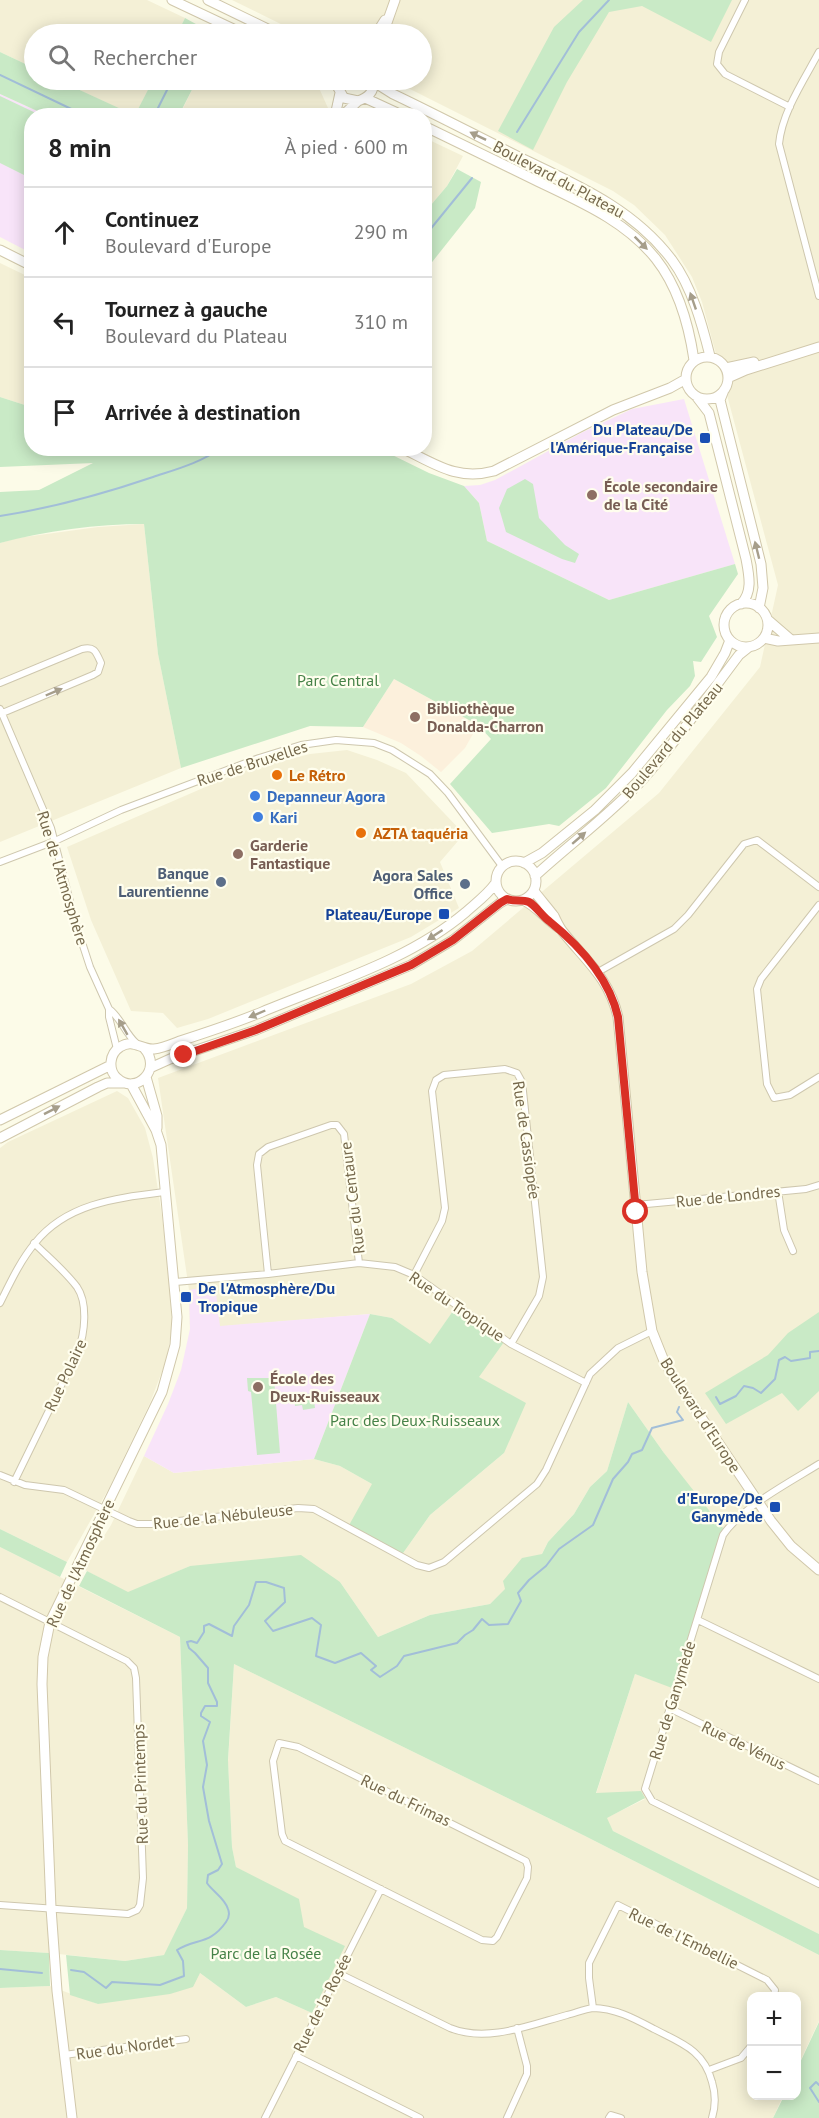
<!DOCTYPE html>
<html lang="fr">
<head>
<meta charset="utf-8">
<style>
  body { margin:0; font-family:"PT Sans",sans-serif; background:#f6f6f6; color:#222 }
  .controls { position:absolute; right:18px; bottom:18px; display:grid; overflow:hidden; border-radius:12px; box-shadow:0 3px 15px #0003 }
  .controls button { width:54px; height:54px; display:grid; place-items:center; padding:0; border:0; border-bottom:2px solid #e0e0e0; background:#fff; color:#222; font:30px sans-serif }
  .stop { position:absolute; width:18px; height:18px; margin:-14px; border:4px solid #d93025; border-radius:50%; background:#fff }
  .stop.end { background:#d93025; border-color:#fff; box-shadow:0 2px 6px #0008 }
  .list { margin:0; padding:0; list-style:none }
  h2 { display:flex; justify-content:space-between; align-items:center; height:78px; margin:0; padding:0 24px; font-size:26px }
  h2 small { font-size:20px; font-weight:400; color:#767676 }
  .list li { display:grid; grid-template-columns:39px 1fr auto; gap:18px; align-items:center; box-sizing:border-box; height:90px; padding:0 24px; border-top:2px solid #e0e0e0 }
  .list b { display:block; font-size:22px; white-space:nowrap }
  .list p { margin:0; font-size:20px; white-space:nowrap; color:#767676 }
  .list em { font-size:20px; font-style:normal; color:#767676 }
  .icon { flex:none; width:33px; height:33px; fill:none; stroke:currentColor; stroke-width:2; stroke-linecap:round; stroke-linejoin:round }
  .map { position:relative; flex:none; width:819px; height:2118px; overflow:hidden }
  .search { position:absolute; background:#fff; box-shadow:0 3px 15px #0003; left:24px; top:24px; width:408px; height:66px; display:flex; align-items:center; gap:15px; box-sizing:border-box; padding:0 21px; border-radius:33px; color:#767676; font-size:22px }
  .panel { position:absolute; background:#fff; box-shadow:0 3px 15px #0003; left:24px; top:108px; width:408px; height:348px; border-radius:24px }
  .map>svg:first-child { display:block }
  .residential { fill:#f4f0d6 }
  .commercial { fill:#fcf0dc }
  .education { fill:#f8e4f9 }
  .green { fill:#c9eac6 }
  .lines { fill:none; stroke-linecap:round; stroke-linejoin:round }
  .stream { stroke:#a2bed8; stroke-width:2 }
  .street-casing { stroke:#cec7ae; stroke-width:8 }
  .secondary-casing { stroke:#d1c8ab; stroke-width:11 }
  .street { stroke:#fff; stroke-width:6 }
  .secondary { stroke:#fff; stroke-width:9 }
  .oneway { fill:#a69e8b }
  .route { stroke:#d93025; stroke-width:8 }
  .transit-dot { fill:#1a4fb4; stroke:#fffeee; stroke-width:2 }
  .education-dot { fill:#8d6e63; stroke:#fffeee; stroke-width:2 }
  .food-dot { fill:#e8710a; stroke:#fffeee; stroke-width:2 }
  .shop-dot { fill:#3f7fe0; stroke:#fffeee; stroke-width:2 }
  .service-dot { fill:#5c6f8a; stroke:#fffeee; stroke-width:2 }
  .labels { text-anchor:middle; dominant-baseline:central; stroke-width:4.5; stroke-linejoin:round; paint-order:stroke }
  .street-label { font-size:16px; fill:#76694c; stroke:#fffeee }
  .transit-label { font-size:16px; font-weight:bold; fill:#164399; stroke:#fffeee; text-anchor:end }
  .education-label { font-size:16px; font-weight:bold; fill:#785e54; stroke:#fffeee; text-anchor:start }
  .park-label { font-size:16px; fill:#468248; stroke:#fffeee }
  .food-label { font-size:16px; font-weight:bold; fill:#c56008; stroke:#fffeee; text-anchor:start }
  .shop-label { font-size:16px; font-weight:bold; fill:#366cbe; stroke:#fffeee; text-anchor:start }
  .service-label { font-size:16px; font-weight:bold; fill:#4e5e75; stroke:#fffeee; text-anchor:end }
</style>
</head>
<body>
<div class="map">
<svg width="819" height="2118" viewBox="0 0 819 2118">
  <rect width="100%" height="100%" fill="#fcfbe8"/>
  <path class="residential" d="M0,0H147L185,18L177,34H34V68L0,52Z
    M232,0H819V1934L613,1831L606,1818L645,1799L596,1794L635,1674L672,1687L664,1453L628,1402L607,1471L590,1487L574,1514L548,1542L542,1554L490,1604L430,1615L378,1637L340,1582L190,1566L128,1593L83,1569L111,1525L144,1456L174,1473L314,1459L340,1466L372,1484L401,1556L430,1515L504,1453L455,1308L430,1345L392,1318L370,1314L190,1329L189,1290L158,1078L411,984L472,951L659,793L760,667L778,585L702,302L692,277L665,235L634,205L613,191L392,80H422V34H301Z
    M58,80H153L135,116Z
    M197,80H302L319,88L328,108L340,115L179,116Z
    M425,138L463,156L447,186L425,212Z
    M0,263L31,278V407L0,397Z
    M144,524L158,654L181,768L0,842V543L17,538L98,527Z
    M347,750L377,760L406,773L464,834L440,862L459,908L411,937L208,1019L177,1028L163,1013L131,1011L91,920L67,847L240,772L310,754Z
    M117,1091L128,1098L145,1128L153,1158L162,1216L172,1303L171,1333L166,1361L150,1403L109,1488L67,1562L0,1529V1148L8,1142Z
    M0,1547L180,1637L188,1845L187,1908L165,1955L125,1961L49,1953L0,1950Z
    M234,1664L585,1836L819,1955V2021L797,2068L796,1996H752V2096H783L773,2118H0V1988L50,1986L98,2004L200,1973L246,2007L276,1997L312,2013L304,1927L257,1879L236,1867L232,1847L228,1762Z"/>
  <path class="commercial" d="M394,679L478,725L465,748L441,772L421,756L401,743L363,727Z"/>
  <path class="education" d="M0,94L46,115L32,116L31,253L0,237Z
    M684,399L735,564L609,600L487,541L479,503L464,486L480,485L495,480L583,432L632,409Z
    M215,1285L220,1326L370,1314L314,1459L174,1473L144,1456L168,1404L181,1370L190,1329L189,1290Z"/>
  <path class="green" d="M583,0H732L711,42L642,6L609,12L567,82L533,150L498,131L554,27Z
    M185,18L214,34H177Z
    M0,52L34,68V80H58L134,115H46L0,94Z
    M153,80H197L179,115H135Z
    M0,96L40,115L32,116L31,160L24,175L0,163Z
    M457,169L481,182L475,208L425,271V212L447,186Z
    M0,397L31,407L32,448H158L171,453L185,449L246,448L247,454L253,448L380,449L429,473L464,486L479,503L487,541L609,600L735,564L738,574L709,616L717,637L701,662L693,661L695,676L690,686L667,710L606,788L559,826L549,824L492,833L450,784L491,739L478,725L394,679L363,727L310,726L181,768L158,654L144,524C98,524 44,531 0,543V492L39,490L93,463L0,467Z
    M525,479L533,484L539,518L565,545L579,554L575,563L562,559L506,532L499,508L507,489Z
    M455,1308L504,1342L479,1377L526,1403L504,1453L430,1515L401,1556L348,1527L372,1484L340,1466L314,1459L370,1314L392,1318L430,1344Z
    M819,1312V1391L798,1411L782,1393L726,1424L705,1393L768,1355L788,1333Z
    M247,1378H274L280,1453L257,1455L251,1392L248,1391Z
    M313,1393L315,1408L303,1410L302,1405L295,1406L294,1396Z
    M628,1402L664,1453L723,1528L672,1688L635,1674L596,1793L641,1791L645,1798L607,1818L613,1831L819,1934V1955L585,1836L234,1664L228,1760L232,1847L236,1867L299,1899L304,1927L345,1946L312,2013L276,1997L246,2007L200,1973L193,1987L170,1994L98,2004L70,1995L66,1955L125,1961L164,1955L187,1908L188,1845L180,1637L79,1586L87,1571L128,1592L190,1566L301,1555L340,1582L378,1637L430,1615L490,1604L505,1589L503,1581L522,1558L542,1554L548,1542L574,1514L590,1487L607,1471Z
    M0,1529L67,1562L60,1577L0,1547Z
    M0,1950L49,1953L50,1986L0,1988Z
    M819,2022V2118H773L784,2096H796L797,2069Z"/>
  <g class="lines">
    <path class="stream" d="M0,75L86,116
      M154,116L172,80
      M517,132L579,32L609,0
      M424,237L472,178
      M0,516C52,508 103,494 153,477C177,469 200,463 221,448
      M716,1397L720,1404L736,1396L744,1386L753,1388L761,1393L775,1379L779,1360L785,1357L791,1361L810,1358V1352L819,1351
      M0,1969L42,1973
      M71,1970L84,1972L106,1988L112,1982L160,1985L184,1976L183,1961L177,1950C196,1938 210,1945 226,1922C229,1918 230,1914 228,1909C225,1898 213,1892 207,1883L208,1875L218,1870L222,1864L209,1821L203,1787L207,1765L203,1741L210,1722L201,1716V1713L205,1706H217V1702L208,1683V1668L195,1653L189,1648L187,1642L191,1641L197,1643L204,1632V1626L209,1624L232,1636L234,1626L249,1605L256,1582H266L284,1588L285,1602L265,1621L273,1631L312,1618L321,1625L316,1656L335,1663L361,1653L376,1666L371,1670L380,1677L397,1666L404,1656L457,1643L465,1635L473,1630L482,1619L489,1625L508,1624L521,1601L518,1593L529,1580L546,1566L559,1549L593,1525L613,1479L628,1462L632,1454L642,1450L652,1428L683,1420L677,1412L679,1407
      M819,2085L816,2082L810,2088L819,2102"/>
    <defs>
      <path id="street" d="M745,0L719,52L717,64L725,74L790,107
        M819,52C804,80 782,112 779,144L819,296
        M0,683L82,649C95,646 96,652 101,663L98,672L93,675L0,714
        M0,709L51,828L75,921L90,967L109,1009V1017L117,1049
        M0,862L55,841L121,810L259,758L301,745L336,740L374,743L392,750L430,774L448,793L502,866
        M819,905L761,979L757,989L767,1084L774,1098L790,1095L819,1077
        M598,972L674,929L688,915L744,844L757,840L819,887
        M109,1009C121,1018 125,1033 136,1043
        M778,1191L784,1230L793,1251
        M636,1205L806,1189L819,1185
        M268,1274L257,1165L259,1154L268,1147L331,1125H337L344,1134L359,1263
        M414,1275L442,1221L445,1208L432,1091L436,1080L444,1075L505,1069L517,1073L522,1082L543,1277L539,1296L511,1344
        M175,1282L268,1274L359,1263L395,1267L414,1275L511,1344L586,1383
        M0,1303C10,1283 20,1261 35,1243C67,1203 117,1198 165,1192
        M819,1464C790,1482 742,1507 723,1535L645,1789L652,1801L819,1884
        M0,1475L25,1485L64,1490L129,1521L137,1524H151L298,1508L314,1509L417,1565L429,1568L444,1562L537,1484L546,1470L590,1374L618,1348L652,1331
        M14,1482L78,1351C85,1333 88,1303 77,1287C65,1271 48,1257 34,1243
        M0,1597L127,1661L134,1668L136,1678L143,1878L140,1905L137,1910L128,1914L0,1905
        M698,1620L819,1679
        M669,1708L819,1781
        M279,1743L298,1747L526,1861L528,1867L527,1878L497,1937L493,1941L482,1940L285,1841L282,1834L273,1761Z
        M338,1973L450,2028C487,2043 530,2025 567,2015C575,2013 585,2009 593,2008C615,2008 635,2019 654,2029C681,2043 704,2050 712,2082C716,2095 716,2105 712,2118
        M593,2008L589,1978V1963L618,1905L767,1980L775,1990L774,1996
        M64,2055L186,2039
        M296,2056L420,2118
        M709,2070L741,2058L752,2045
        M265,2118L381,1889
        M507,2118L527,2074V2066L517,2028
        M609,2118L611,2115L621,2118"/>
      <path id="secondary" d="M172,0L244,34
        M208,0L278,34
        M376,34L385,20
        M383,34L395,0
        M337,80V86L344,98L358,101C369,97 374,92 374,80
        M374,82L393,94C435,114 477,136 519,157C575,184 633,208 672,260C692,287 702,324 710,356
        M365,98L404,116
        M335,116L340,93
        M342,116L358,101
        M424,126C461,144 498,162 535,180C578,201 625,220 656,259C678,287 689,326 694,360
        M0,250L32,266
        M686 378a21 21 0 1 1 42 0a21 21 0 1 1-42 0Z
        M726,368L754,362
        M728,378L746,370L819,347
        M724,390L720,400L761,564L763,588L759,608
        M696,396L709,413L746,559C749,575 753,592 741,604
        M402,448C435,464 457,481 494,471L613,410L670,388L686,379
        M724 625a22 22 0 1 1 44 0a22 22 0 1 1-44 0Z
        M768,620L790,639
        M764,638L778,641L819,638
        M496 881a20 20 0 1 1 40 0a20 20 0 1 1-40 0Z
        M524,863L542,853L595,810L632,773L711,677L725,653L730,640
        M535,876C571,843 611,814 644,778C678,739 708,696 739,655L749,647
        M534,891C540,899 548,908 554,916C557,922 559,927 563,932C587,962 609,978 618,1017L642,1272L652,1331L664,1361L670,1371L771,1521L791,1546L819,1570
        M523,900C537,906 546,920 559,928
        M144,1048C163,1069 136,1096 117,1078C108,1070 109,1054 120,1047C133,1038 141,1050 154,1049C163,1048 172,1044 180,1041C208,1032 235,1023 262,1012C331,983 408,961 466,912C476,903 487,895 495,884
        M150,1068L170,1059L256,1030L411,965L453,940L500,903L507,899
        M146,1077L157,1116V1128
        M0,1120L111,1065
        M0,1138L98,1087L107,1083H124
        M72,2118L57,1991L51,1908L42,1684L43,1657L50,1622L162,1392L175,1345L177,1317L161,1145L156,1130L131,1084"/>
    </defs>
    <use href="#street" class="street-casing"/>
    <use href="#secondary" class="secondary-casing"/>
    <use href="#street" class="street"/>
    <use href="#secondary" class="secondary"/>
  </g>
  <defs><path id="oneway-solid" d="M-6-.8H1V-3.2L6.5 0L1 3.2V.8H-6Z" transform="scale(1.5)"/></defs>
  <g class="oneway">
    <use href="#oneway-solid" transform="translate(478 136) rotate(-154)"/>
    <use href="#oneway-solid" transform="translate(641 243) rotate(45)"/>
    <use href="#oneway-solid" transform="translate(693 301) rotate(-109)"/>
    <use href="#oneway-solid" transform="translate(757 550) rotate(-104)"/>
    <use href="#oneway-solid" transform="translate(54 692) rotate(-23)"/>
    <use href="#oneway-solid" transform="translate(579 838) rotate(-41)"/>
    <use href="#oneway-solid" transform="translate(435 935) rotate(147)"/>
    <use href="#oneway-solid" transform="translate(257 1014) rotate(157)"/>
    <use href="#oneway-solid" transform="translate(123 1027) rotate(-120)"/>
    <use href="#oneway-solid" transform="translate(52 1110) rotate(-27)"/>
  </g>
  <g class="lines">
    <path class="route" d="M184,1055L256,1030L411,965L453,940L500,903L507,899C514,902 522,899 529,902C537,907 542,916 549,921C580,946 609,977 618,1017L636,1212"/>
  </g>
  <g class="transit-dot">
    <rect x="699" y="432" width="12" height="12" rx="3"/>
    <rect x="438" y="908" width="12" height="12" rx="3"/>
    <rect x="180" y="1291" width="12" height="12" rx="3"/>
    <rect x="769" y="1501" width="12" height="12" rx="3"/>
  </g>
  <g class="education-dot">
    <circle cx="592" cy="495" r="6"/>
    <circle cx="415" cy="717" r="6"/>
    <circle cx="238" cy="854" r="6"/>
    <circle cx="258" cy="1387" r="6"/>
  </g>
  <g class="food-dot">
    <circle cx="277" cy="775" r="6"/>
    <circle cx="361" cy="833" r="6"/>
  </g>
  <g class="shop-dot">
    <circle cx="255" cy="796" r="6"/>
    <circle cx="258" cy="817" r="6"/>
  </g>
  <g class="service-dot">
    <circle cx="221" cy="882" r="6"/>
    <circle cx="465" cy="884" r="6"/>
  </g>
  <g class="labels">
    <g class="street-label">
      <text transform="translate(559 179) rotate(28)">Boulevard du Plateau</text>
      <text transform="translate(672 740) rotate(-50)">Boulevard du Plateau</text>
      <text transform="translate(252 763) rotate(-18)">Rue de Bruxelles</text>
      <text transform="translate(63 878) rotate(73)">Rue de l'Atmosphère</text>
      <text transform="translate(527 1140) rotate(82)">Rue de Cassiopée</text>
      <text transform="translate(728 1196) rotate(-6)">Rue de Londres</text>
      <text transform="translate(352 1198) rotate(-97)">Rue du Centaure</text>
      <text transform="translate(457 1306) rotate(34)">Rue du Tropique</text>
      <text transform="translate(65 1375) rotate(-65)">Rue Polaire</text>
      <text transform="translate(701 1415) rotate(57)">Boulevard d'Europe</text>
      <text transform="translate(223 1516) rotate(-6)">Rue de la Nébuleuse</text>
      <text transform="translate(80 1563) rotate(-65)">Rue de l'Atmosphère</text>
      <text transform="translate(672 1700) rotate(-73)">Rue de Ganymède</text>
      <text transform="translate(744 1745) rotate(26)">Rue de Vénus</text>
      <text transform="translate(140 1784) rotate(-92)">Rue du Printemps</text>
      <text transform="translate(406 1800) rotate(26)">Rue du Frimas</text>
      <text transform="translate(684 1938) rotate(26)">Rue de l'Embellie</text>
      <text transform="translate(322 2003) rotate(-63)">Rue de la Rosée</text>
      <text transform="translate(125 2047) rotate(-8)">Rue du Nordet</text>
    </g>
    <g class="transit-label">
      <text x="693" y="429">Du Plateau/De<tspan x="693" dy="18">l'Amérique-Française</tspan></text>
      <text x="432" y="914">Plateau/Europe</text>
      <text x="198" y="1288" text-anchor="start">De l'Atmosphère/Du<tspan x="198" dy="18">Tropique</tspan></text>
      <text x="763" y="1498">d'Europe/De<tspan x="763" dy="18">Ganymède</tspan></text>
    </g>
    <g class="education-label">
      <text x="604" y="486">École secondaire<tspan x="604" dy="18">de la Cité</tspan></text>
      <text x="427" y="708">Bibliothèque<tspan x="427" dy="18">Donalda-Charron</tspan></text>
      <text x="250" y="845">Garderie<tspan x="250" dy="18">Fantastique</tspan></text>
      <text x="270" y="1378">École des<tspan x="270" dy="18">Deux-Ruisseaux</tspan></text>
    </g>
    <g class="park-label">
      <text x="338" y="680">Parc Central</text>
      <text x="415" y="1420">Parc des Deux-Ruisseaux</text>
      <text x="266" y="1953">Parc de la Rosée</text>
    </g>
    <g class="food-label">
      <text x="289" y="775">Le Rétro</text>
      <text x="373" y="833">AZTA taquéria</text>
    </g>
    <g class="shop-label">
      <text x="267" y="796">Depanneur Agora</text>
      <text x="270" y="817">Kari</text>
    </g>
    <g class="service-label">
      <text x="209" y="873">Banque<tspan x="209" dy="18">Laurentienne</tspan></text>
      <text x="453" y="875">Agora Sales<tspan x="453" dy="18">Office</tspan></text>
    </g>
  </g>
</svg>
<div class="controls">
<button>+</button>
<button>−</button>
</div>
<div class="stop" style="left:636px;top:1212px"></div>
<div class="stop end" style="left:184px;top:1055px"></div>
<div class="search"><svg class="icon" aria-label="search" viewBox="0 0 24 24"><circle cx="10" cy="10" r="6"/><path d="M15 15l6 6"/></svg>Rechercher</div>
<section class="panel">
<h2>8 min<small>À pied · 600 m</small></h2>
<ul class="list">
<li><svg class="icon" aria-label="ahead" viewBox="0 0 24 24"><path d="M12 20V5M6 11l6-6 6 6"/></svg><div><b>Continuez</b><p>Boulevard d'Europe</p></div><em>290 m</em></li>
<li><svg class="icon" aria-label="left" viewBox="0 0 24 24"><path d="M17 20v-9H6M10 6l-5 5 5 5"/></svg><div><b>Tournez à gauche</b><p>Boulevard du Plateau</p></div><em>310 m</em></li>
<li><svg class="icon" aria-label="arrive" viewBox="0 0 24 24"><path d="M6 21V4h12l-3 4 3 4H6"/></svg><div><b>Arrivée à destination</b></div></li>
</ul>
</section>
</div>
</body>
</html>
